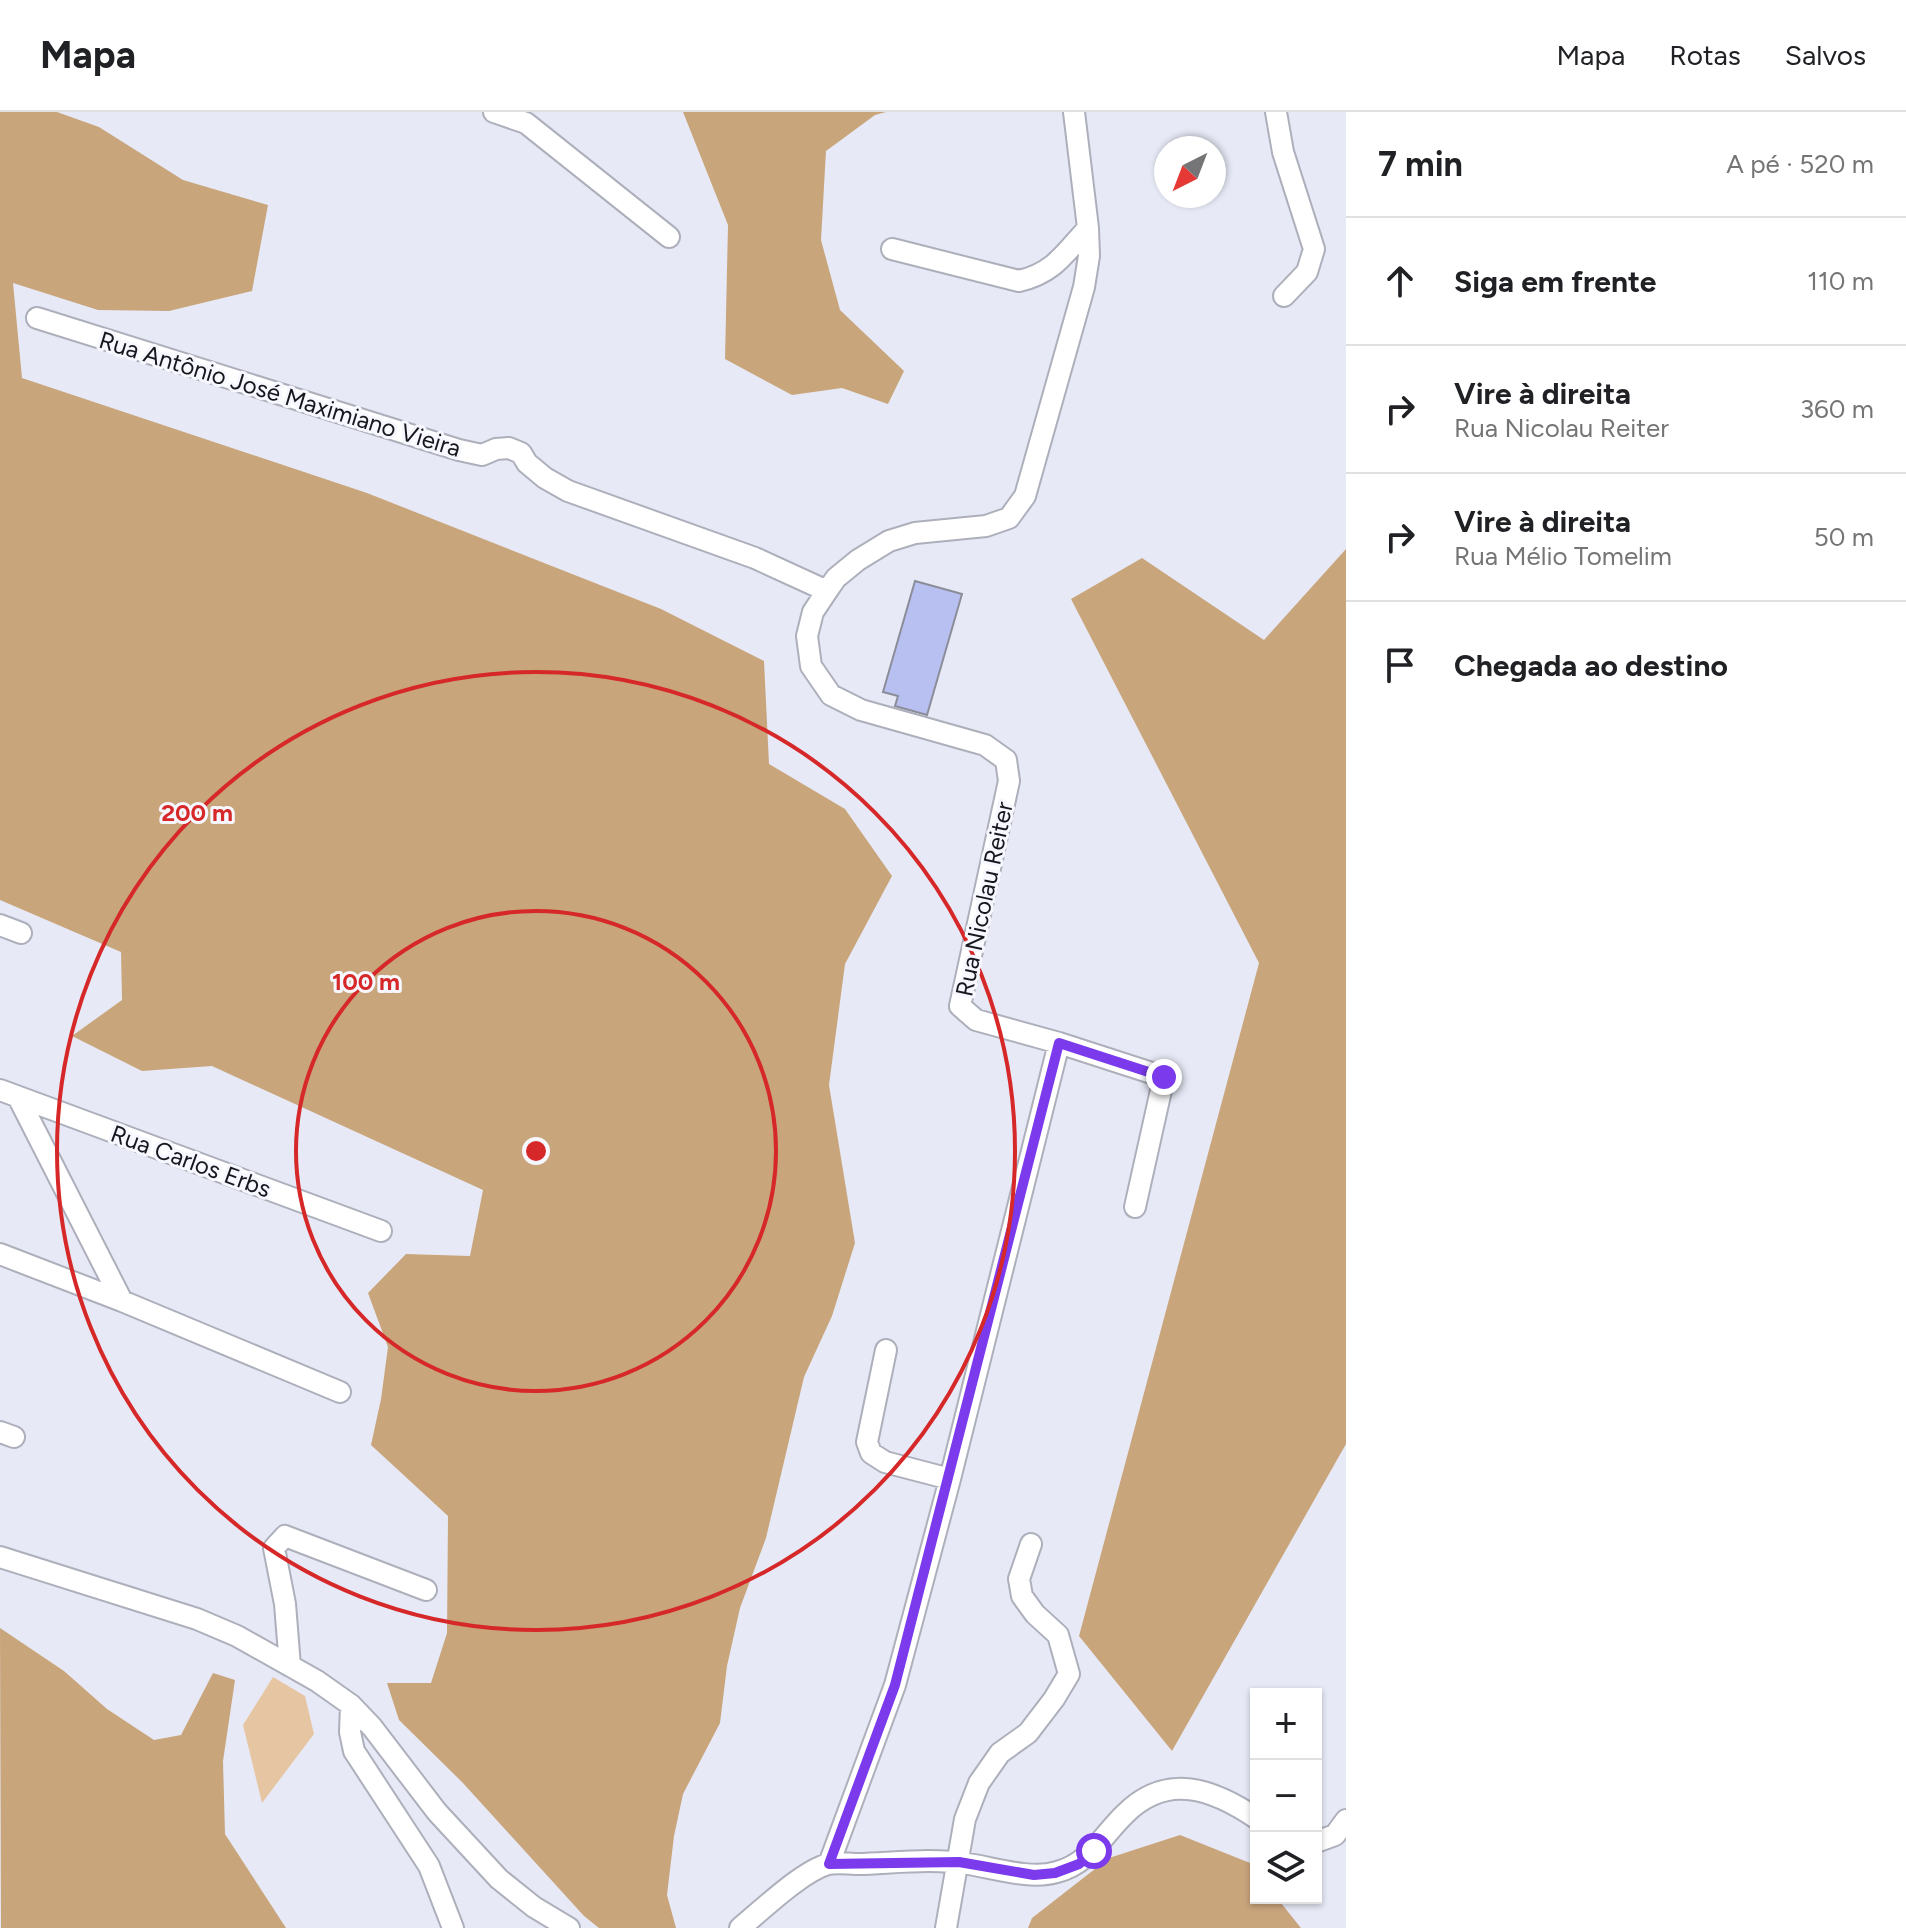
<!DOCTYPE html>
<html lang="pt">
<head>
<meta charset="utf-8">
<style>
  body { margin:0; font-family:Figtree,sans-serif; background:#f2f2f2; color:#202124 }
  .controls { position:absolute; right:24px; bottom:24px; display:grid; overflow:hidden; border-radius:0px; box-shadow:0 2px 6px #0004 }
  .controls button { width:72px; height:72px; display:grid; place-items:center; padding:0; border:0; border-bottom:2px solid #e0e0e0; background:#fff; color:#202124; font:40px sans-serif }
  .compass { position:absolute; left:1154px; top:24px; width:72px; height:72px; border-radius:50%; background:#fff; box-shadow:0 2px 6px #0004; rotate:222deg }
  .stop { position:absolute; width:24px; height:24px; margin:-18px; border:6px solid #7c3aed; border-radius:50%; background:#fff }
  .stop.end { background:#7c3aed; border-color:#fff; box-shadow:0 2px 8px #0008 }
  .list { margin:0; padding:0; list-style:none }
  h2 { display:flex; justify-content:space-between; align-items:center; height:104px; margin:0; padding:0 32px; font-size:34px }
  h2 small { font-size:26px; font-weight:400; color:#757577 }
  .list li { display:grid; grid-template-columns:52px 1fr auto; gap:24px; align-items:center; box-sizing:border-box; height:128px; padding:0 32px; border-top:2px solid #e0e0e0 }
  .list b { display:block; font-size:30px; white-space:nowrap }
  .list p { margin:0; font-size:26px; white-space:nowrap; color:#757577 }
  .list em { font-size:26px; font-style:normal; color:#757577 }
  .icon { flex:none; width:44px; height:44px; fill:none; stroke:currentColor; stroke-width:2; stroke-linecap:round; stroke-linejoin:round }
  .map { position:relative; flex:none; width:1346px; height:1816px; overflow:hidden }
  header { display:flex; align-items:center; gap:48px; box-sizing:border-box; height:112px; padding:0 40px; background:#fff; border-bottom:2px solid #e0e0e0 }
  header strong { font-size:38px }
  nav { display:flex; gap:44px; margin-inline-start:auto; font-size:28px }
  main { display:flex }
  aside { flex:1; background:#fff }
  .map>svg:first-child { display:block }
  .green { fill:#e6c6a2 }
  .forest { fill:#c9a57c }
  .building { fill:#b8c0f1; stroke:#8b8d99; stroke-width:2 }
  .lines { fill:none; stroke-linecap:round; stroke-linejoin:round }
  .minor-casing { stroke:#adafbb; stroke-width:24 }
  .minor { stroke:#fff; stroke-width:20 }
  .route { stroke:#7c3aed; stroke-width:10 }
  .ring { fill:none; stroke:#d62828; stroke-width:4 }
  .labels { text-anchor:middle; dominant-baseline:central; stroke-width:6; stroke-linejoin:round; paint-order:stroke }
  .street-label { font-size:24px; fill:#16171c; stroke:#f6f7ff }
  .centre { fill:#d62828; stroke:#f6f7ff; stroke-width:4 }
  .ring-label { font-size:24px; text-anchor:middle; font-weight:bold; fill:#d62828; stroke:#f6f7ff; stroke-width:6; stroke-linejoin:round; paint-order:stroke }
</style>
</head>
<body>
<header>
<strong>Mapa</strong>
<nav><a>Mapa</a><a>Rotas</a><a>Salvos</a></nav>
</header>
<main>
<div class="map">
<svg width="1346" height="1816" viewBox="0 0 1346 1816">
  <rect width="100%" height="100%" fill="#e7eaf6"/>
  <path class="green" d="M273,1565L305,1584L314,1622L262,1691L243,1613Z"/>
  <path class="forest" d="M0,0H57L99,15L183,68L268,93L252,179L169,199L98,198L13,171L22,266L367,381L661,497L764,549L769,652L845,697L892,764L845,852L829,973L855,1131L832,1204L804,1265L766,1426L740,1496L727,1554L720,1611L683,1682L674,1724L667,1783L676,1816H599L584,1804L462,1670L399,1608L387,1571H431L447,1521L448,1404L371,1333L381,1287L388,1235L368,1181L406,1142L470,1144L483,1078L212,954L142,959L72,924L122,888L121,840L0,788Z
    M683,0H886L875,3L826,39L821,128L840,198L904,259L888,292L842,276L792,283L725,247L728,113Z
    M1346,437V1332L1172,1639L1079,1524L1259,851L1071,487L1142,446L1264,528Z
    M0,1516L64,1559L107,1597L154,1628L181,1623L213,1561L235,1568L223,1649L225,1722L286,1816H1Z
    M1180,1723L1250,1751L1256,1759V1786H1277L1301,1816H1028L1032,1806L1109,1746Z"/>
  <path class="building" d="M915,469L962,482L927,603L895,594L898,584L883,580Z"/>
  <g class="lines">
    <defs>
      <path id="minor" d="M494,0L526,11L669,125
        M1276,0L1283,40L1314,137L1307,160L1284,184
        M892,137L1019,169C1054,161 1065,141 1088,116
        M37,206L459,338L482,343L496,337L509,336L521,341L527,351L545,366L568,379L755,446L827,479
        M0,813L21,821
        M1059,931L1164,965L1135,1095
        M0,978L381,1119
        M18,985L122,1189
        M0,1142L122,1189L340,1280
        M886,1238L867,1330L871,1341L885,1350L950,1367
        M0,1320L14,1325
        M0,1445L197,1507L237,1524L317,1569L351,1593L372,1615L437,1700L499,1767L534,1795L569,1816
        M290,1554L285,1492L274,1436L285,1424L426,1478
        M351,1593L350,1620L354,1639L429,1754L453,1816
        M1316,1730L1335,1723L1346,1708
        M829,1752L895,1573L950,1367L1059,931L976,908L960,894L1009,669L1006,648L985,633L861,598L831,583L811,554L807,524L813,500L827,479L836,466L858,448L889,429L915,421L986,414L1009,406L1025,384L1084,175L1089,144L1088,116L1074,0
        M740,1816C762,1798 801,1760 828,1752C837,1750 849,1752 858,1752C894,1751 933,1746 968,1752C995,1756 1030,1768 1057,1760C1090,1751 1102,1724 1125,1702C1167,1660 1213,1677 1256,1706
        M946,1816L965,1707L979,1671L1000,1641L1028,1621L1054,1587L1069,1562L1058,1523L1035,1502L1022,1484L1019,1467L1031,1432"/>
    </defs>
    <use href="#minor" class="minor-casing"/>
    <use href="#minor" class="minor"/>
  </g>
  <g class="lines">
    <path class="route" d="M1094,1739L1079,1752L1055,1761L1034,1763L959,1750L829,1752L895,1573L1059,931L1164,965"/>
  </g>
  <g class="ring">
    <circle cx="536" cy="1039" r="240"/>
    <circle cx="536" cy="1039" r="479"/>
  </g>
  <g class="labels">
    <g class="street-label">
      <text transform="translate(280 282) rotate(17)">Rua Antônio José Maximiano Vieira</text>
      <text transform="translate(984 787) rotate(-78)">Rua Nicolau Reiter</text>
      <text transform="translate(191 1049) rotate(20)">Rua Carlos Erbs</text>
    </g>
  </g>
  <circle cx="536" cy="1039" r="12" class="centre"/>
  <g class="ring-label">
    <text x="197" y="709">200 m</text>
    <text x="366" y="878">100 m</text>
  </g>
</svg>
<div class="controls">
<button>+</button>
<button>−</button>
<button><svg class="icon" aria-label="layers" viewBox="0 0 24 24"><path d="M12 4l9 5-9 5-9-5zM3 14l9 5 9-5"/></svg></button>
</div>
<svg class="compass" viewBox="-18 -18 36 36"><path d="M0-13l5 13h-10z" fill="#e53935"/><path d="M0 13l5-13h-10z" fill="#757577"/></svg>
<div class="stop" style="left:1094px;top:1739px"></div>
<div class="stop end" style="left:1164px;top:965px"></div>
</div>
<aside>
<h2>7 min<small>A pé · 520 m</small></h2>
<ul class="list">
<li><svg class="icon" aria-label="ahead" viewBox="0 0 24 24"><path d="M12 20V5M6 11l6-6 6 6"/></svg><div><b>Siga em frente</b></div><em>110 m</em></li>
<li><svg class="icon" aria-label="right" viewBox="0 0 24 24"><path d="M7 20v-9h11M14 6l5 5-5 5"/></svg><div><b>Vire à direita</b><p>Rua Nicolau Reiter</p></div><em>360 m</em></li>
<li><svg class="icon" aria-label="right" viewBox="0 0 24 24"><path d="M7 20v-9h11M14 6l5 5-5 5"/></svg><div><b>Vire à direita</b><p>Rua Mélio Tomelim</p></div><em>50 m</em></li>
<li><svg class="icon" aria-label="arrive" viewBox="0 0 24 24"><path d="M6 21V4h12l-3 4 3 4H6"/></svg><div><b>Chegada ao destino</b></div></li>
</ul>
</aside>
</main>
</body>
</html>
